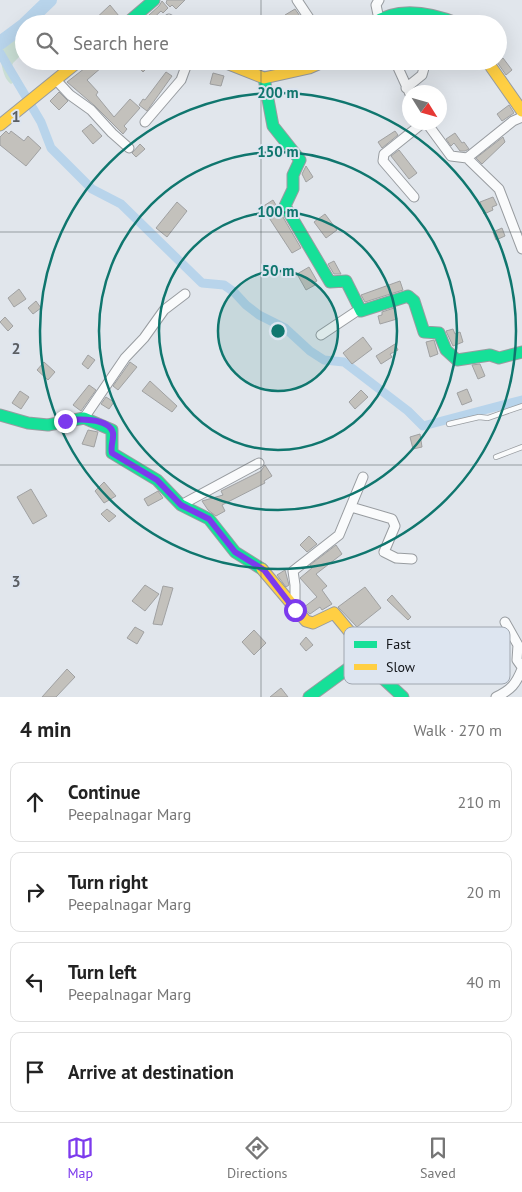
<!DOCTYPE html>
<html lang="en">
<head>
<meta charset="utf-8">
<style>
  body { margin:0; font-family:"PT Sans",sans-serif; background:#f2f2f2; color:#222 }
  .compass { position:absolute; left:402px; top:85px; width:45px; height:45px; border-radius:50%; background:#fff; box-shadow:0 5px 20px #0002; rotate:127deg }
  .stop { position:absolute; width:15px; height:15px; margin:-11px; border:4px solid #7c3aed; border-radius:50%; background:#fff }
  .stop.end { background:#7c3aed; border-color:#fff; box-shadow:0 1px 5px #0008 }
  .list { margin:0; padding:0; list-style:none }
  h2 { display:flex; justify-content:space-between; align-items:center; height:65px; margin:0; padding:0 20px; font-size:21px }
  h2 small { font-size:16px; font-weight:400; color:#767676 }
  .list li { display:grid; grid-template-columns:32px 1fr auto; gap:15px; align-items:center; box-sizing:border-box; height:80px; margin:0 10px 10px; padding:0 10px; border:1px solid #e0e0e0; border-radius:10px }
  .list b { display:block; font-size:19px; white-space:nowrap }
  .list p { margin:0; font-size:16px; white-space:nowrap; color:#767676 }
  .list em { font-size:16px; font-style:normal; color:#767676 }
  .icon { flex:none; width:28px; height:28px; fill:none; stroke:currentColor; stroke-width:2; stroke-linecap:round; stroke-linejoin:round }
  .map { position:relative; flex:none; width:522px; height:697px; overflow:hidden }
  .search { position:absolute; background:#fff; box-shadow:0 5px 20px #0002; left:15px; right:15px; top:15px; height:55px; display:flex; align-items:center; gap:12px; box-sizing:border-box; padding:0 18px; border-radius:28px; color:#767676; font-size:19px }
  .sheet { height:425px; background:#fff }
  nav { display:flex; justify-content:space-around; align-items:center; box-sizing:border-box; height:70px; border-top:1px solid #e0e0e0; background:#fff; font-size:14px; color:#767676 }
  nav a { display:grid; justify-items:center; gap:2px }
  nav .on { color:#7c3aed }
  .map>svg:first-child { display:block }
  .green { fill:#c9ded4 }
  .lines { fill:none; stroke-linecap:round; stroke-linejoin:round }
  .canal { stroke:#b8d4eb; stroke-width:9 }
  .river { stroke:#b8d4eb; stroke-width:14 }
  .building { fill:#c3c1bc; stroke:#a0a1a2 }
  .lane-casing { stroke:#989ca0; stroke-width:6 }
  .street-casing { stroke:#989ca0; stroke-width:11 }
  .fast-casing { stroke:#989ca0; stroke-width:13 }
  .slow-casing { stroke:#989ca0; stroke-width:13 }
  .lane { stroke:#fafbfc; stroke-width:4.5 }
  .street { stroke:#fafbfc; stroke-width:9 }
  .fast { stroke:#16e098; stroke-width:11 }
  .slow { stroke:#ffcf43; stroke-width:11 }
  .route { stroke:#7c3aed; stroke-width:6 }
  .grid { fill:none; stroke:#5a5e63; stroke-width:1; stroke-opacity:0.55 }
  .ring { fill:none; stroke:#0f766e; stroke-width:2.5 }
  .key { fill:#dde5f0; stroke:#a0a7b0; stroke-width:1 }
  .key-label { font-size:14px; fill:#121519 }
  .grid-label { font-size:16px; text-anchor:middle; font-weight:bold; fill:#5a5e63; stroke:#dde5f0; stroke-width:4; stroke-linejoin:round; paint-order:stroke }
  .centre { fill:#0f766e; stroke:#dde5f0; stroke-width:2.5 }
  .ring-label { font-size:15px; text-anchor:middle; font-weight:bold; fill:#0f766e; stroke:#dde5f0; stroke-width:4; stroke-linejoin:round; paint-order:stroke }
</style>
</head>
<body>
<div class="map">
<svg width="522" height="697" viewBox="0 0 522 697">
  <rect width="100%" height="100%" fill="#e1e6ec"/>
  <path class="green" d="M34,6L49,24H24V52L13,63L11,69L20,78L11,84C0,76 0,51 0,36L20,21Z"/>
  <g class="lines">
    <path class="canal" d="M0,53L41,122L51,148L92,189L121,204L202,283L224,285L234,292L246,305L259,315L285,328L310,351L324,360L344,362L408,411L423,426L522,400"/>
    <path class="river" d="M25,24L50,0
      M0,43L24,25"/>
  </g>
  <path class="building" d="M167,0H185L176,9L172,5L170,7L166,3Z
    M162,1L168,8L163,13L161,11L147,24H139L159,6Z
    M110,5L119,16L110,24H90Z
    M295,9L302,19L291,24L285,15Z
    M503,58L512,70L506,75L497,62Z
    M94,61H109L87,80L98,92L96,95L114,117L130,99L140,108L124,126L127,129L123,134L95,106L67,82Z
    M133,61H154L143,72Z
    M251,61H299V62L275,68L274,63L260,69L253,65Z
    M166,72L172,76L147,111L139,105L143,99L145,100Z
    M213,73L224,76L221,86L210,84Z
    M59,92L68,101L59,110L50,101Z
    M509,105L514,113L502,121L497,114Z
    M91,124L102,136L93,144L82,131Z
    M6,131L9,134L11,131L24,141L28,136L41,148L26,166L0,145V137Z
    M395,131L398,135L382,148L378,142Z
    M455,133L462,143L464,142L469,149L465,151H460L454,143L451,146L446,139Z
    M503,137L505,142L482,164L476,158Z
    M140,144L145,149L136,157L132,153Z
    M399,150L417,173L409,179L391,156Z
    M306,166L313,177L306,182L302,174Z
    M493,197L497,205L492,207L493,210L484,214L480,202Z
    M273,200L301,248L292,253L262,207Z
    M177,202L187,211L167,237L156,228Z
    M325,214L337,230L326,238L314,222Z
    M502,228L505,236L496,240L493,232Z
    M334,261L341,274H334L328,264Z
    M309,267L317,281L313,283L315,285L306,290L297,274Z
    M400,281L403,290L365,302L361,295Z
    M19,289L26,299L14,307L8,298Z
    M36,301L41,308L33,314L28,308Z
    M394,308L397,319L380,324L378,316L382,315V312Z
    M5,317L13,326L8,331L0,322Z
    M453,329L455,334L460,332L463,342L453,346L446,331Z
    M363,337L372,349L352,364L343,353Z
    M434,340L438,354L430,357L426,342Z
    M395,344L398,350L390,354L392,357L381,364L376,356Z
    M88,355L95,360L88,369L82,364Z
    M44,362L55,372L48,380L37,370Z
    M130,362L137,367L118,390L113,386Z
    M480,364L485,376L478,379L472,365Z
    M150,381L177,406L172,412L142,391Z
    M89,385L96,390L81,411L73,405Z
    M467,389L472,401L462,405L457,393Z
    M361,390L368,397L355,409L349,402Z
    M20,391L29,397L21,409L12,403Z
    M106,397L114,402L109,409L101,404Z
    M88,430L98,432L94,447L82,444Z
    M420,434L422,447L413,449L410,437Z
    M265,465L272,476L264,481L265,483L222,505L225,511L216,516L208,510L202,501L223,495L221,491L261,471Z
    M104,482L116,496L104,503L95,491Z
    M31,489L47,516L33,524L17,497Z
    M158,491L163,498L148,506L144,499Z
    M107,509L116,516L109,522L101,514Z
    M309,536L317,544L307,552L300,545Z
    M336,545L342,554L316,574L327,586L322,590L332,604L322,610L320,607L310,614L303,608L317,597L300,578L312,568L310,565Z
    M285,570L289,585L286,587L277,575Z
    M145,585L159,594L145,611L132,601Z
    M163,586L173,588L162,625L153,624Z
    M365,587L381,608L357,627L338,607Z
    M392,595L411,617L408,620L387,600Z
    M135,627L144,632L137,644L127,638Z
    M254,630L266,643L254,655L242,642Z
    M306,637L313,645L306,651L300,644Z
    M67,669L75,677L56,697H42Z
    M281,688L288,697H270Z"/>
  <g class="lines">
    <defs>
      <path id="lane" d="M449,424L479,417L488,418L522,406
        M496,457L522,447"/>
      <path id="street" d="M297,0L313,24
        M379,0L376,5L380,24
        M169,19L172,24
        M395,61L410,94
        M56,80L70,95L91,110L112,133L129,148
        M406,88L422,75L426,61
        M522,117L513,121L467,158L499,189L522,249
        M145,122L181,80L188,61
        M426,122L451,156L467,158
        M414,197L383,161L384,154L424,122
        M321,335L360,309
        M84,418L125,358L144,338L164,310L185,294
        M181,505L259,463
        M351,507L392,519L395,526L384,552L396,558L412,559
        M295,610V585L293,571L339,535L363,477
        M505,622L518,645L517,660L522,667
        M496,697C511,690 516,684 522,669"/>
      <path id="fast" d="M126,24L154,0
        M372,24C398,6 432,13 459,24
        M264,78L273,126L300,160L293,175V189L285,206L330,282L346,281L361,311L408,296L414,301L424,332L439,333L446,350L457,360L490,355L499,358L522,352
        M0,415L28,423L48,425L84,418L112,430V453L157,480L181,505L209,519L235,552L262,569
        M309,697L350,667L365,662L403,697"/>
      <path id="slow" d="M221,61L264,78L309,68L325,61
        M487,61L522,111
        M0,125L79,61
        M262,569L306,621L313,623L334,613L358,642L365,662"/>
    </defs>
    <use href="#lane" class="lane-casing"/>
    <use href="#street" class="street-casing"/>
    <use href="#fast" class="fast-casing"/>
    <use href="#slow" class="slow-casing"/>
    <use href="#lane" class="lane"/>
    <use href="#street" class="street"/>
    <use href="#fast" class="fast"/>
    <use href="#slow" class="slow"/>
  </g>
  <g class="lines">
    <path class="route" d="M65,421C76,419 109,417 113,433C114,440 110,446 112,453L157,480L181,505L209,519L235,552L264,570L295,610"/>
  </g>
  <path class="grid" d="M261,0V24M261,61V697M0,232H522M0,465H522"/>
  <circle cx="278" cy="331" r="60" fill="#0f766e" fill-opacity=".12"/>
  <g class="ring">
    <circle cx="278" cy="331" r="60"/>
    <circle cx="278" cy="331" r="119"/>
    <circle cx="278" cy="331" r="179"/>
    <circle cx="278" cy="331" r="238"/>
  </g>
  <rect x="344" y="627" width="166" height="57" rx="8" class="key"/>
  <rect x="354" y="641" width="23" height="7" fill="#16e098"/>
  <rect x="354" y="664" width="23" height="6" fill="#ffcf43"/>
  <g class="key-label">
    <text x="386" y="649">Fast</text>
    <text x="386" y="672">Slow</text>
  </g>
  <g class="grid-label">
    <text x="16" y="122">1</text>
    <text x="16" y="354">2</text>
    <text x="16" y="587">3</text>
  </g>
  <circle cx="278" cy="331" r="8" class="centre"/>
  <g class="ring-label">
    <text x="278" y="98">200 m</text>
    <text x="278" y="157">150 m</text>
    <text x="278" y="217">100 m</text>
    <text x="278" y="276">50 m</text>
  </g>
</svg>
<svg class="compass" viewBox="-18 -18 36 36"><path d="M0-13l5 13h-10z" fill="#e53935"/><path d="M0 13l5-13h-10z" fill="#767676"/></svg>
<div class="stop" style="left:295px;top:610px"></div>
<div class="stop end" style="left:65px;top:421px"></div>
<div class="search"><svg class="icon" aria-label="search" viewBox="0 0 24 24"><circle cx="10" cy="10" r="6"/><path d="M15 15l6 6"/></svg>Search here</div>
</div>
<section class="sheet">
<h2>4 min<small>Walk · 270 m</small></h2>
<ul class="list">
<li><svg class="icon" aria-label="ahead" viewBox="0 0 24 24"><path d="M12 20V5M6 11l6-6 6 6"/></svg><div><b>Continue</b><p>Peepalnagar Marg</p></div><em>210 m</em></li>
<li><svg class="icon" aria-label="right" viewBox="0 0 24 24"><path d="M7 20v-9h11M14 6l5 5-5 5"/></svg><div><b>Turn right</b><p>Peepalnagar Marg</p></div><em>20 m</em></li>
<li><svg class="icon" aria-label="left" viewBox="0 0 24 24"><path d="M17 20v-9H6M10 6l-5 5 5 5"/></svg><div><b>Turn left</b><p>Peepalnagar Marg</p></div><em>40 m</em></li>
<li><svg class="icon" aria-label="arrive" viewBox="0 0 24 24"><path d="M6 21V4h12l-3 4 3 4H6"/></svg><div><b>Arrive at destination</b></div></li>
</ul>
</section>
<nav>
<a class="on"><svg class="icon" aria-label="map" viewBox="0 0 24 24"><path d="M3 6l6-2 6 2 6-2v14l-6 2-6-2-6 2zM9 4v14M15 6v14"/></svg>Map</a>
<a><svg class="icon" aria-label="directions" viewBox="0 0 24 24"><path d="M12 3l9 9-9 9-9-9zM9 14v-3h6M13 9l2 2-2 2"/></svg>Directions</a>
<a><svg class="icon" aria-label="saved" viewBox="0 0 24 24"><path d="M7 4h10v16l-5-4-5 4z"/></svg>Saved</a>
</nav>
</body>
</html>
